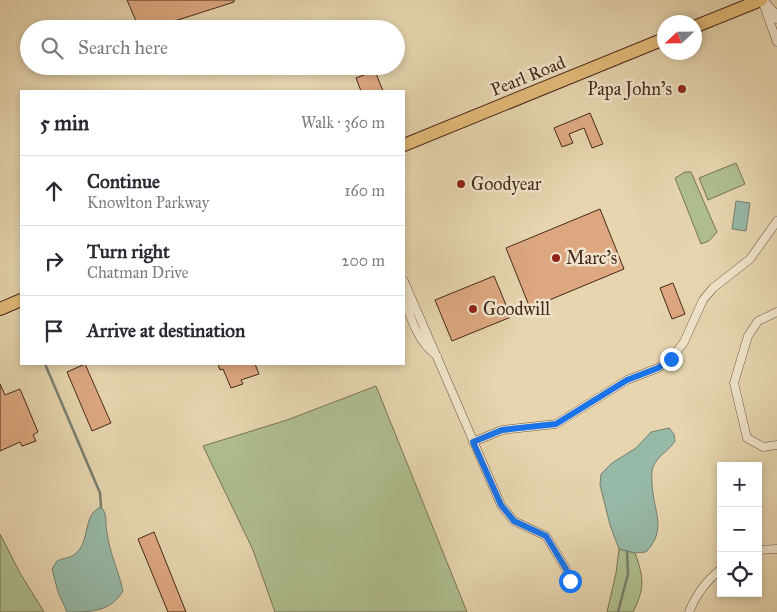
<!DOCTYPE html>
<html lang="en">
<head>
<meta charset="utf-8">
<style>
  body { margin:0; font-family:"IM FELL Great Primer",serif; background:#f7f7f7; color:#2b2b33 }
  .controls { position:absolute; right:15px; bottom:15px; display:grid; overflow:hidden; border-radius:0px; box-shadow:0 2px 8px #0003 }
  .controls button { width:45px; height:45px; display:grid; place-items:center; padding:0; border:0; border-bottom:1px solid #e1e1e2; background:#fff; color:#2b2b33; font:25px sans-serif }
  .compass { position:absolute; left:657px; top:15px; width:45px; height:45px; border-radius:50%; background:#fff; box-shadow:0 2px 8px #0003; rotate:248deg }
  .stop { position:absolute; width:15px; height:15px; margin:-11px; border:4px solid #1a73e8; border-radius:50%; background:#fff }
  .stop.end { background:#1a73e8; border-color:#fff; box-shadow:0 1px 5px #0008 }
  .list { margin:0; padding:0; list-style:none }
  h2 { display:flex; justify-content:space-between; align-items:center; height:65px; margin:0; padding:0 20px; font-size:21px }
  h2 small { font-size:16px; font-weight:400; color:#7c7c81 }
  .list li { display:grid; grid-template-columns:32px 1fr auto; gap:15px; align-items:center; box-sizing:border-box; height:70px; padding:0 20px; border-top:1px solid #e1e1e2 }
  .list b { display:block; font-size:19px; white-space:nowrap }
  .list p { margin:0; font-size:16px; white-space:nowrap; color:#7c7c81 }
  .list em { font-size:16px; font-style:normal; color:#7c7c81 }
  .icon { flex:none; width:28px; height:28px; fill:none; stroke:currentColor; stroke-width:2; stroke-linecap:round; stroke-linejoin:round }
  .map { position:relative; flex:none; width:777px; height:612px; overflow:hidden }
  .search { position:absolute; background:#fff; box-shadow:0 2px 8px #0003; left:20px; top:20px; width:385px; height:55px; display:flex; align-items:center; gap:12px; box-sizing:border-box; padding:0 18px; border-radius:28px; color:#7c7c81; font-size:19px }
  .panel { position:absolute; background:#fff; box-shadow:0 2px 8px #0003; left:20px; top:90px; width:385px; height:275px; border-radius:0px }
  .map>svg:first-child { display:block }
  .green { fill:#afbe8f; stroke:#7a7355 }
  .water { fill:#97b9a7; stroke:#777f6f }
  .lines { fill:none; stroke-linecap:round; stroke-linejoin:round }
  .stream { stroke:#777f6f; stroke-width:2.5 }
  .building { fill:#dda880; stroke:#46281b }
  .street-casing { stroke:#6e5340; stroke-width:9 }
  .primary-casing { stroke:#46281b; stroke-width:14 }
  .street { stroke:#efe4cb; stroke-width:8 }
  .primary { stroke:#e3ba78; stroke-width:12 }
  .route { stroke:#1a73e8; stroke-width:6 }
  .poi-dot { fill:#8f2418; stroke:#efe4cb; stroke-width:2 }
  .labels { text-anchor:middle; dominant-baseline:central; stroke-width:5; stroke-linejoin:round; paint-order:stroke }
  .street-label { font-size:18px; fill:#46281b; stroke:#efe4cb }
  .poi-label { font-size:18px; fill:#46281b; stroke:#efe4cb; text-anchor:start }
</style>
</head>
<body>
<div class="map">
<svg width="777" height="612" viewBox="0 0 777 612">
  <rect width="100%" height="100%" fill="#e6d5af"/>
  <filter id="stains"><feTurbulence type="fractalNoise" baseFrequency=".004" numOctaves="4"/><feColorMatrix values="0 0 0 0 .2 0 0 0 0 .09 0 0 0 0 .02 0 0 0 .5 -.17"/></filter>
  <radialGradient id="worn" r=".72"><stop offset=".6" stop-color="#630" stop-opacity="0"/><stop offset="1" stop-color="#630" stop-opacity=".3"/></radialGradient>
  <path class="green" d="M736,163L745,184L708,200L699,178Z
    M685,172H691L717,232L709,241L701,244L675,178Z
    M376,386L467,612H275L253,550L203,446L287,420Z
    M0,534L20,573L44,612H0Z
    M619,549L635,553C644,578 645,588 633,612H607L616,573Z"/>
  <path class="water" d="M736,201L750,203L746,231L732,229Z
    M669,428L674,434L675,441C669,451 657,456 653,467C651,472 652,478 652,483C653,511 668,529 646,552L635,553L619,549L610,525L600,485L601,474L612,463L636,448L651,432Z
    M101,507C108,514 105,524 107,533C110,554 119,572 123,591C110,612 92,612 67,612L58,592L52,569L57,561C63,558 71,558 75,554C91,542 82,514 101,507Z"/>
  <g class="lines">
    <path class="stream" d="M45,364L100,493L101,507
      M618,612L628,574L627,551"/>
  </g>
  <path class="building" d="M127,0H234V2L156,27L155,22L139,28Z
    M375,71L383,91H361L356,78Z
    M590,113L603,144L592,148L584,128L569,134L573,143L562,147L554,128Z
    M600,209L624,269L530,308L506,248Z
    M494,276L511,317L452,341L435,300Z
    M673,283L685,314L672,319L660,288Z
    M85,364L111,423L92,431L67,372Z
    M218,364H255L259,374L241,380L243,384L231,388L223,369L220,370Z
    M0,384L5,395L20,389L38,432L33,435L36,441L22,446L20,442L0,451Z
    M154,532L186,612H168L138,539Z"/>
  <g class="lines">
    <defs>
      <path id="street" d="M762,0L777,42
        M764,1L774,12L777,19
        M404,281L501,505L514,521L546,536L566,569L570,581
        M404,298C411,319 418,342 437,356
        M777,312L758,321L748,336L734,383L747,438L763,447L777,445
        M473,442L502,430L556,424L627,380L658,368L671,359L684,342L703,300L713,288L750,259L777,221
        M758,550L777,549
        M689,612C696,594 706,581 721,569"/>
      <path id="primary" d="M694,27L761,0
        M404,145L664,39
        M0,309L21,300"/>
    </defs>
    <use href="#street" class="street-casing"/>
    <use href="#primary" class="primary-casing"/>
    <use href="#street" class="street"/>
    <use href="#primary" class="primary"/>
  </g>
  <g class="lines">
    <path class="route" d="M570,581L566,569L546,536L514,521L501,505L473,442L502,430L556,424L627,380L658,368L671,359"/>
  </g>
  <g class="poi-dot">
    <circle cx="682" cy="89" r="5"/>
    <circle cx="461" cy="184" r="5"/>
    <circle cx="556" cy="258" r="5"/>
    <circle cx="473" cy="309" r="5"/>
  </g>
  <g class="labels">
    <g class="street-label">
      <text transform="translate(528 76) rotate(-22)">Pearl Road</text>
    </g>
    <g class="poi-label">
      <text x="672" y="89" text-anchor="end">Papa John's</text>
      <text x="471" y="184">Goodyear</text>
      <text x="566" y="258">Marc's</text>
      <text x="483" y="309">Goodwill</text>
    </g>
  </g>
  <rect width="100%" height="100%" filter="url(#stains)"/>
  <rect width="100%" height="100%" fill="url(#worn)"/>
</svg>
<div class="controls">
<button>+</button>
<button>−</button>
<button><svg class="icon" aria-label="locate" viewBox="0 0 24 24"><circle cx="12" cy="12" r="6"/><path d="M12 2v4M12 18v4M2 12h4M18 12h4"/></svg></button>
</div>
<svg class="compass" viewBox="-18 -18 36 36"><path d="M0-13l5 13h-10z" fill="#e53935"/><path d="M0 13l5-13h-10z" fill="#7c7c81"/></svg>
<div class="stop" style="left:570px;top:581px"></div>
<div class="stop end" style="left:671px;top:359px"></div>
<div class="search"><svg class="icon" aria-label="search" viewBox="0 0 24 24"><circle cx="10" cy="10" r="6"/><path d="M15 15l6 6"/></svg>Search here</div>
<section class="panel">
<h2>5 min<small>Walk · 360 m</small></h2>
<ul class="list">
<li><svg class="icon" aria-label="ahead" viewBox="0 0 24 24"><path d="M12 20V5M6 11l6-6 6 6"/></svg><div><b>Continue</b><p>Knowlton Parkway</p></div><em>160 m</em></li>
<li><svg class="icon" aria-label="right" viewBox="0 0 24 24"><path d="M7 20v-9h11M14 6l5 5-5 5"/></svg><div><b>Turn right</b><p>Chatman Drive</p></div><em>200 m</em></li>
<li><svg class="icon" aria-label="arrive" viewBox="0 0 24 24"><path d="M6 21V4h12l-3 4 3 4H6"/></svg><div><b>Arrive at destination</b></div></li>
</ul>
</section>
</div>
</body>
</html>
